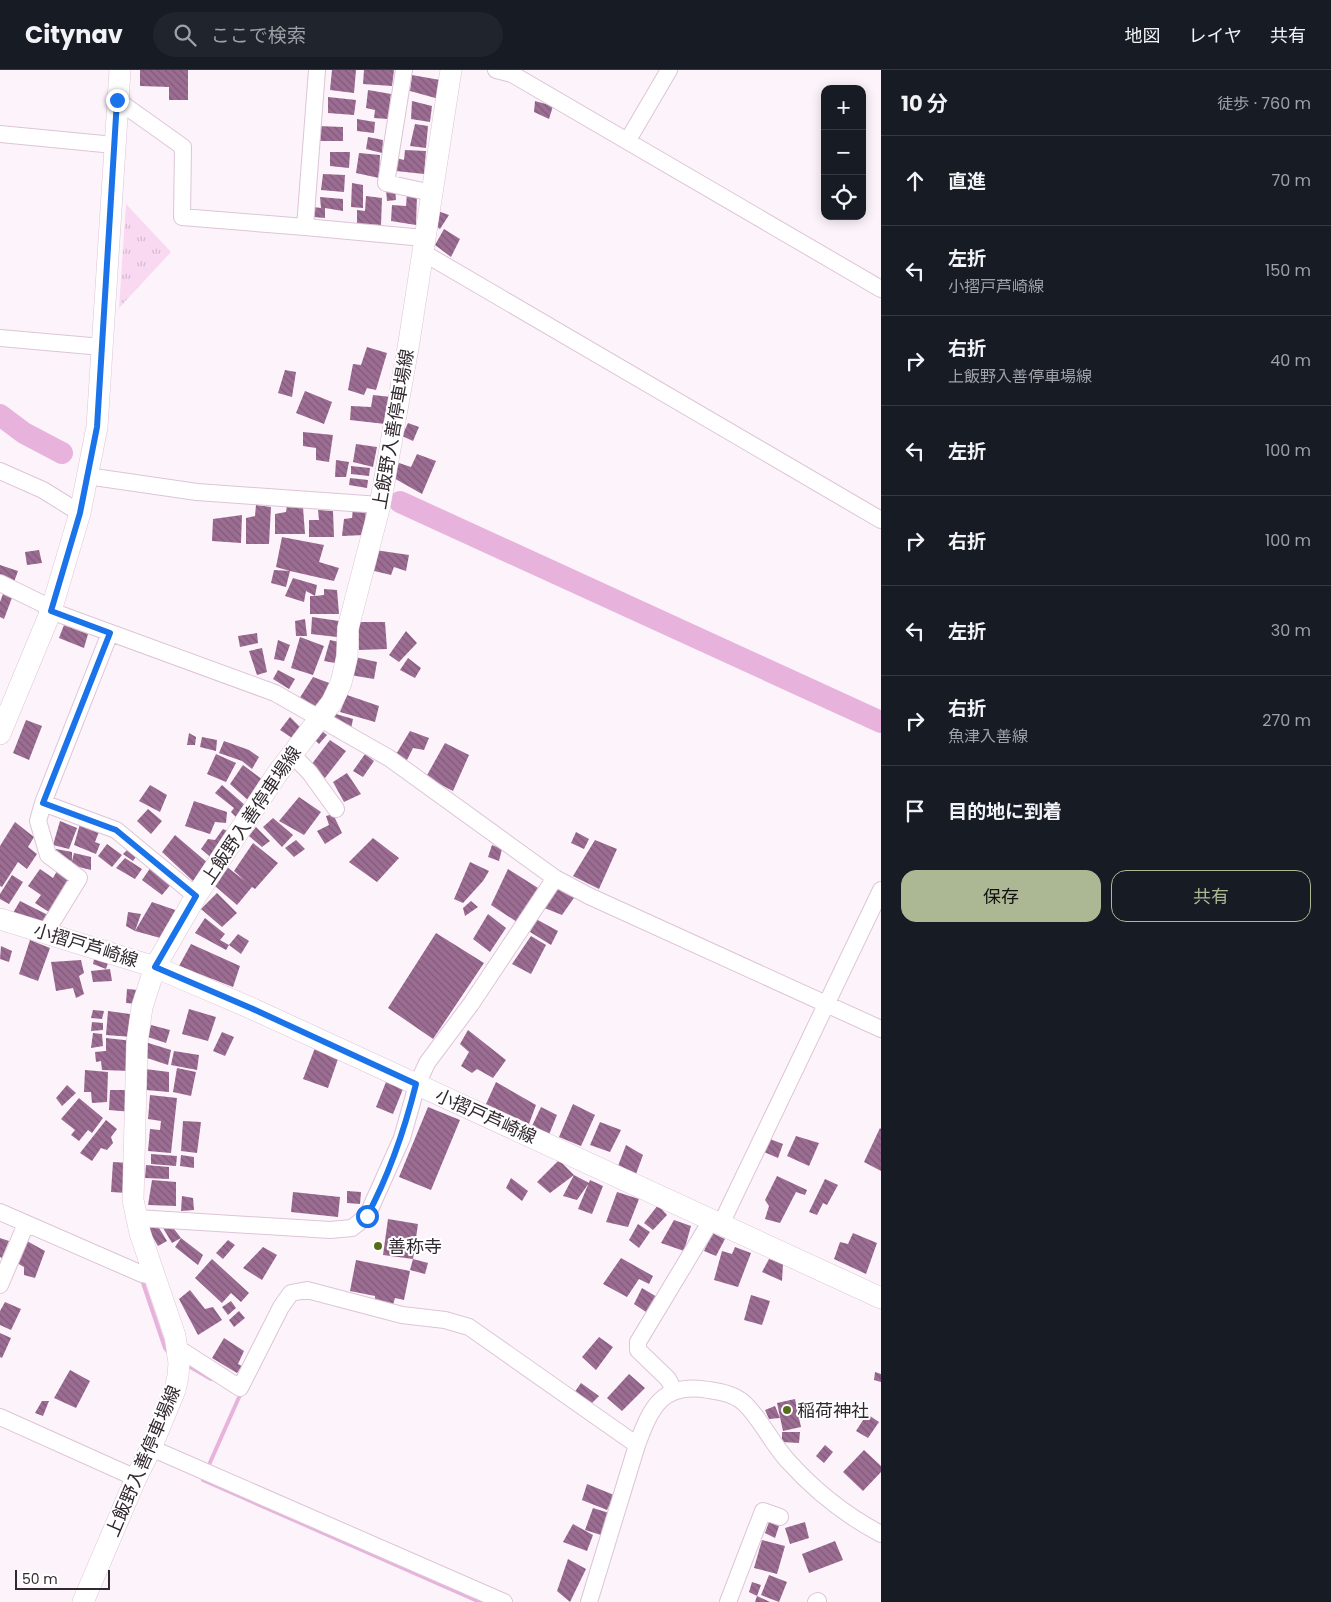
<!DOCTYPE html>
<html lang="ja">
<head>
<meta charset="utf-8">
<style>
  body { margin:0; font-family:Poppins,"Noto Sans JP",sans-serif; background:#20242c; color:#f1f3f6 }
  .controls { position:absolute; right:15px; top:15px; display:grid; overflow:hidden; border-radius:10px; box-shadow:0 2px 12px #0003 }
  .controls button { width:45px; height:45px; display:grid; place-items:center; padding:0; border:0; border-bottom:1px solid #363941; background:#171b24; color:#f1f3f6; font:25px sans-serif }
  .scale { position:absolute; left:15px; bottom:12px; width:95px; box-sizing:border-box; padding-left:5px; border:2px solid #322930; border-top:0; font-size:14px; line-height:18px; white-space:nowrap; color:#322930; -webkit-text-stroke:4px #fff; paint-order:stroke }
  .stop { position:absolute; width:15px; height:15px; margin:-11px; border:4px solid #1a73e8; border-radius:50%; background:#fff }
  .stop.end { background:#1a73e8; border-color:#fff; box-shadow:0 1px 5px #0008 }
  .list { margin:0; padding:0; list-style:none }
  h2 { display:flex; justify-content:space-between; align-items:center; height:65px; margin:0; padding:0 20px; font-size:21px }
  h2 small { font-size:16px; font-weight:400; color:#9ea1a6 }
  .list li { display:grid; grid-template-columns:32px 1fr auto; gap:15px; align-items:center; box-sizing:border-box; height:90px; padding:0 20px; border-top:1px solid #363941 }
  .list b { display:block; font-size:19px; white-space:nowrap }
  .list p { margin:0; font-size:16px; white-space:nowrap; color:#9ea1a6 }
  .list em { font-size:16px; font-style:normal; color:#9ea1a6 }
  .actions { display:flex; gap:10px; padding:15px 20px }
  .actions a { flex:1; padding:11px 0; border:1px solid #acb794; border-radius:15px; text-align:center; font-size:18px; color:#acb794 }
  .actions .main { background:#acb794; color:#111 }
  .icon { flex:none; width:28px; height:28px; fill:none; stroke:currentColor; stroke-width:2; stroke-linecap:round; stroke-linejoin:round }
  .map { position:relative; flex:none; width:881px; height:1532px; overflow:hidden }
  header { display:flex; align-items:center; gap:30px; box-sizing:border-box; height:70px; padding:0 25px; background:#171b24; border-bottom:1px solid #363941 }
  header strong { font-size:24px }
  nav { display:flex; gap:28px; margin-inline-start:auto; font-size:18px }
  .search { width:350px; height:45px; background:#20242c; display:flex; align-items:center; gap:12px; box-sizing:border-box; padding:0 18px; border-radius:28px; color:#9ea1a6; font-size:19px }
  main { display:flex }
  aside { flex:1; background:#171b24 }
  .map>svg:first-child { display:block }
  .grass { fill:url(#grass-tufts) }
  .lines { fill:none; stroke-linecap:round; stroke-linejoin:round }
  .stream { stroke:#e7b3dc; stroke-width:4 }
  .river { stroke:#e7b3dc; stroke-width:22 }
  .building { fill:url(#building-back-hatch) }
  .minor-casing { stroke:#dcc5d7; stroke-width:18 }
  .major-casing { stroke:#dcc5d7; stroke-width:22 }
  .minor { stroke:#fff; stroke-width:16 }
  .major { stroke:#fff; stroke-width:21 }
  .route { stroke:#1a73e8; stroke-width:6 }
  .poi-dot { fill:#576d1c; stroke:#fff; stroke-width:2 }
  .labels { text-anchor:middle; dominant-baseline:central; stroke-width:4; stroke-linejoin:round; paint-order:stroke }
  .street-label { font-size:18px; fill:#322930; stroke:#fff }
  .poi-label { font-size:18px; fill:#322930; stroke:#fff; text-anchor:start }
</style>
</head>
<body>
<header>
<strong>Citynav</strong>
<div class="search"><svg class="icon" aria-label="search" viewBox="0 0 24 24"><circle cx="10" cy="10" r="6"/><path d="M15 15l6 6"/></svg>ここで検索</div>
<nav><a>地図</a><a>レイヤ</a><a>共有</a></nav>
</header>
<main>
<div class="map">
<svg width="881" height="1532" viewBox="0 0 881 1532">
  <defs>
    <pattern id="grass-tufts" width="24" height="20" patternUnits="userSpaceOnUse" patternTransform="scale(1.25)"><rect width="24" height="20" fill="#f9d8f2"/><path d="M3 7l-1-3M5 7V3M7 7l1-3M15 17l-1-3M17 17v-4M19 17l1-3" fill="none" stroke="#d6b9d0"/></pattern>
    <pattern id="building-back-hatch" width="6" height="6" patternUnits="userSpaceOnUse" patternTransform="scale(1.25)"><rect width="6" height="6" fill="#9c6d93"/><path d="M-1 5l2 2M0 0l6 6M5-1l2 2" fill="none" stroke="#805a78"/></pattern>
  </defs>
  <rect width="100%" height="100%" fill="#fdf3fb"/>
  <path class="grass" d="M126,134L171,182L119,238Z"/>
  <g class="lines">
    <path class="stream" d="M142,1210L165,1278L169,1283
      M187,1295L211,1309
      M208,1397L240,1325L237,1323
      M205,1406L203,1410L480,1532"/>
    <path class="river" d="M0,345L24,363L62,383
      M400,432L881,652"/>
  </g>
  <path class="building" d="M140,0H188V30H169V17L140,16Z
    M332,0H356L354,23L330,20Z
    M364,0H394L392,16L363,14Z
    M412,5L440,10L439,29L410,21Z
    M368,20L391,24L388,49L374,48L375,40L366,38Z
    M328,27L356,30L354,45L328,43Z
    M412,31L432,36L430,52L411,49Z
    M535,31L553,36L549,49L534,42Z
    M357,49L375,52L374,63L357,61Z
    M415,54L428,56L426,78L410,76Z
    M318,56L343,57V71H317Z
    M368,67L383,70L382,83L366,79Z
    M405,80L426,81L424,104L396,101V88L404,90Z
    M330,82H350L349,98L330,96Z
    M359,83L380,85L379,108L356,103Z
    M323,104L345,105L344,122L321,120Z
    M352,113L363,115V138L351,137Z
    M395,118L396,130L387,131L386,119Z
    M407,123L417,125L416,155L391,151L392,135L406,136Z
    M366,126L382,128L381,155L357,154V140L365,141Z
    M320,127L343,129V141L325,138V148L313,147V137L321,138Z
    M435,140L449,145L440,159L432,153Z
    M444,159L460,169L451,187L435,175Z
    M367,277L387,283L376,320L367,318L364,325L348,320L353,294L361,295Z
    M285,300L296,302L292,327L278,323Z
    M305,321L332,332L324,354L296,343Z
    M373,325L391,327L385,354L350,350L351,336L371,337Z
    M408,353L419,357L413,371L402,366Z
    M303,362L333,365L329,392L316,390V378L303,376Z
    M356,374L377,377L373,397L353,392Z
    M417,384L436,391L422,424L392,407L399,393L411,397Z
    M336,390L349,392L346,407H335Z
    M351,396L370,398L369,406L351,404Z
    M350,408L368,410L367,418L349,415Z
    M256,435L271,437L269,474H246V448L255,446Z
    M287,435L303,437L305,464H275V444L286,442Z
    M353,438L366,440L364,465L342,466L344,449L352,448Z
    M318,440L333,441L334,467H309V450H319Z
    M242,445L241,473L212,471L213,449Z
    M282,467L324,475L319,492L339,498L334,511L290,501L286,517L271,513L274,500L290,501L276,497Z
    M39,480L42,493L27,495L25,482Z
    M375,480L409,485L406,501L394,497L391,505L370,500Z
    M0,495L18,501L14,512L0,506Z
    M293,508L317,515L315,526L324,525V519L337,520L339,544H310V526H315L306,521L304,532L285,526Z
    M4,521L13,525L4,549L0,547V532Z
    M312,547L339,551L337,567L311,564Z
    M305,549L307,566H296L295,551Z
    M359,552H385L387,579L359,580Z
    M64,555L88,564L84,578L59,568Z
    M406,561L417,573L399,592L389,585Z
    M257,563L258,573L240,577L238,566Z
    M300,567L324,576L313,605L291,598Z
    M278,570L290,575L284,591L274,589Z
    M330,570L339,572L335,593L324,591Z
    M262,578L267,602L257,605L249,581Z
    M355,587L377,592L374,609L350,605Z
    M408,588L421,598L415,608L400,600Z
    M278,600L295,609L289,619L273,609Z
    M313,607L332,614L320,638L299,629Z
    M347,625L379,636L375,652L340,642Z
    M336,644L353,649L351,659L333,650Z
    M290,647L300,657L292,668L280,660Z
    M26,650L42,656L29,690L13,683Z
    M319,659L327,665L319,674L312,667Z
    M410,661L429,668L424,680L413,678L406,692L395,686Z
    M189,663L196,667L195,675H187Z
    M202,667L217,670L216,681L200,677Z
    M330,670L346,681L325,708L311,695Z
    M224,671L249,680L259,687L252,699L242,691L219,683Z
    M445,673L469,685L453,721L426,707Z
    M216,684L236,693L226,712L207,704Z
    M365,684L374,691L363,707L353,701Z
    M243,695L263,710L250,732L230,714Z
    M347,703L361,724L344,732L333,712Z
    M150,715L167,725L160,742L139,731Z
    M222,715L246,736L237,748L231,742L234,738L215,723Z
    M299,727L321,742L304,765L279,751Z
    M194,731L227,742L226,753L215,752L210,764L185,756Z
    M148,739L162,751L151,764L137,751Z
    M333,744L342,763L325,774L317,761L329,755L326,746Z
    M273,748L293,765L282,777L263,757Z
    M60,751L77,758L69,779L53,775Z
    M15,752L34,767L28,777L37,784L27,799L18,792L2,817L0,816V776Z
    M80,754L100,759L95,772L100,774L96,784L74,775Z
    M256,757L270,771L262,777L249,766Z
    M223,759L232,763L214,790L201,779L208,769L215,770Z
    M576,762L589,769L584,779L571,773Z
    M175,765L209,794L193,811L162,782Z
    M373,768L399,788L377,812L349,792Z
    M296,770L305,779L294,787L285,778Z
    M595,770L617,779L599,819L573,806Z
    M253,773L278,793L255,819L252,817L237,835L215,816L227,797L245,811L234,801Z
    M107,774L122,785L112,797L98,786Z
    M492,775L502,779L499,791L488,787Z
    M130,777L138,784L133,791L123,784Z
    M56,779L72,782V791L74,783L91,787V800L71,795L72,791L55,787Z
    M125,788L142,799L135,809L116,798Z
    M470,792L489,801L483,811L463,833L454,829Z
    M151,797L172,813L162,825L142,810Z
    M40,799L53,808L57,801L71,810L49,842L35,833L41,825L28,816Z
    M508,799L538,818L517,852L491,835Z
    M12,805L23,812L9,834L0,829V824Z
    M558,815L576,825L562,845L542,837Z
    M217,823L237,843L222,857L201,839Z
    M20,831L48,845L42,852L13,843Z
    M471,831L478,837L465,846L463,838Z
    M152,832L181,842L164,869L135,861Z
    M128,842L141,844L135,861L126,856Z
    M488,844L506,858L490,882L473,869Z
    M205,848L225,864L220,870L229,875L226,880L195,863Z
    M536,849L558,861L551,875L530,862Z
    M436,863L484,893L433,969L388,938Z
    M238,864L249,871L241,884L229,875Z
    M531,866L546,875L531,904L512,894Z
    M30,870L50,878L38,911L19,904Z
    M191,874L240,896L233,917L179,896Z
    M1,876L12,881L9,892L0,889Z
    M95,884L109,890L106,899L93,894Z
    M81,890L84,903L79,906L84,924L76,928L73,918L56,921L51,892Z
    M110,899L112,911L93,912L91,901Z
    M127,919L138,920V934L126,933Z
    M189,939L216,947L208,971L182,964Z
    M93,940L104,941L102,949L91,948Z
    M108,941L137,945L133,967L106,965Z
    M92,952L103,953V960L91,961Z
    M151,955L170,960L166,973L148,967Z
    M468,960L506,990L493,1008L477,999L472,1003L461,996L469,982L460,974Z
    M222,962L234,967L225,986L213,981Z
    M93,963L102,964L103,976L91,978Z
    M106,968L133,971L131,1001L102,1000L101,991L96,992L95,982L106,981Z
    M145,972L171,980L168,995L144,987Z
    M315,978L339,986L328,1018L303,1009Z
    M174,981L199,985L197,1000L171,995Z
    M177,998L196,1002L191,1026L173,1022Z
    M145,999L169,1002V1022L146,1020Z
    M85,1000L108,1002L107,1032L92,1033L91,1022H84Z
    M386,1012L403,1019L393,1044L376,1037Z
    M496,1012L536,1035L529,1054L486,1034Z
    M67,1015L76,1023L62,1036L56,1028Z
    M110,1020H131L132,1042L109,1040Z
    M150,1025L177,1028L171,1083L148,1081L150,1059L160,1060L161,1051L148,1049Z
    M79,1028L103,1048L92,1063L88,1060L79,1071L71,1065L75,1060L61,1049Z
    M573,1034L595,1045L581,1076L559,1067Z
    M428,1037L460,1050L431,1120L399,1107Z
    M541,1037L557,1045L548,1067L531,1058Z
    M106,1050L117,1059L111,1067L113,1073L107,1080L101,1078L92,1091L80,1083Z
    M183,1051L201,1052L197,1083L181,1081Z
    M600,1052L621,1060L610,1082L590,1075Z
    M880,1058L881,1059V1101L864,1092Z
    M796,1066L819,1073L809,1096L787,1086Z
    M770,1069L783,1074L778,1088L764,1082Z
    M626,1075L643,1085L636,1104L618,1096Z
    M151,1084L177,1086L176,1096L151,1094Z
    M181,1085L194,1087V1098L180,1096Z
    M559,1090L574,1105L589,1113L577,1130L563,1126L574,1105L550,1123L537,1112Z
    M113,1092L129,1093L127,1123L111,1122Z
    M146,1095L169,1097V1109L145,1108Z
    M777,1106L807,1120L805,1125L796,1122L780,1153L765,1149L769,1136L765,1130Z
    M511,1108L528,1121L522,1131L506,1118Z
    M825,1109L838,1115L827,1135L823,1133L817,1145L809,1142Z
    M152,1110L176,1112V1136L148,1135Z
    M590,1110L603,1116L592,1144L578,1139Z
    M347,1121L361,1122L360,1134L347,1133Z
    M293,1122L340,1127L338,1147L291,1142Z
    M617,1122L639,1129L628,1157L606,1152Z
    M182,1126L193,1128L194,1140L181,1141Z
    M658,1135L667,1145L653,1160L644,1153Z
    M388,1149L418,1154L413,1189L428,1193L425,1204L410,1200L413,1189L383,1185Z
    M674,1150L691,1156L684,1181L661,1173Z
    M156,1153L167,1171L158,1176L148,1159Z
    M638,1154L650,1162L639,1178L629,1170Z
    M171,1155L181,1168L172,1173L163,1158Z
    M712,1163L725,1169L716,1186L704,1181Z
    M853,1163L877,1173L866,1204L834,1189L840,1172L848,1174Z
    M0,1168L9,1171L2,1188L0,1187Z
    M181,1168L203,1185L198,1195L175,1177Z
    M228,1170L235,1175L223,1189L216,1183Z
    M27,1171L45,1181L35,1208L24,1205V1197L17,1193Z
    M263,1177L277,1185L262,1210L243,1198Z
    M735,1177L751,1183L738,1217L714,1210L722,1181L732,1184Z
    M621,1188L653,1206L649,1214L639,1209L627,1227L603,1214Z
    M212,1189L249,1223L241,1232L231,1223L222,1233L195,1208Z
    M769,1189L783,1194L782,1211L762,1202Z
    M356,1190L410,1201L404,1230L395,1228L393,1235L375,1232V1226L350,1221Z
    M642,1218L657,1227L646,1242L634,1234Z
    M190,1220L205,1239L213,1237L222,1250L198,1265L179,1229Z
    M751,1225L770,1231L762,1255L744,1250Z
    M231,1231L236,1238L228,1245L222,1237Z
    M5,1232L21,1239L11,1260L0,1255V1241Z
    M239,1241L245,1248L234,1257L229,1250Z
    M0,1263L11,1268L2,1288L0,1287Z
    M599,1267L613,1277L596,1300L582,1287Z
    M224,1268L244,1281L238,1294L242,1296L237,1303L212,1288Z
    M70,1300L90,1311L76,1338L54,1328Z
    M875,1302L881,1304V1312L874,1310Z
    M629,1304L645,1318L622,1341L607,1328Z
    M581,1313L599,1326L590,1335L574,1323Z
    M795,1329L801,1357L783,1361L777,1333Z
    M42,1331H49L43,1346L35,1343Z
    M775,1336L780,1348L769,1349L765,1340Z
    M867,1344L879,1352L868,1368L856,1361Z
    M782,1362H800L799,1373L782,1372Z
    M825,1375L833,1382L824,1393L816,1386Z
    M864,1380L881,1396V1402L863,1421L843,1402Z
    M587,1414L614,1425L607,1440L582,1430Z
    M593,1438L609,1443L601,1465L585,1460Z
    M769,1452L779,1456L775,1468L765,1463Z
    M805,1452L809,1468L790,1474L785,1458Z
    M573,1454L593,1465L587,1481L563,1472Z
    M762,1470L785,1476L777,1504L754,1498Z
    M835,1471L843,1490L809,1503L802,1484Z
    M568,1489L586,1499L570,1532L557,1521Z
    M769,1505L787,1512L779,1532L761,1525Z
    M752,1512L761,1515L757,1526L749,1522Z
    M757,1526L770,1532H755Z"/>
  <g class="lines">
    <defs>
      <path id="minor" d="M317,0L305,157L424,168
        M404,0L386,113L432,123
        M496,0L512,4L881,219
        M117,30L183,77L182,147L305,157
        M0,64L114,75
        M628,70L669,0
        M422,182L881,450
        M0,268L102,277
        M0,401L43,420L80,443
        M87,406L197,422L380,435
        M0,513L41,533L51,541L275,623L389,688L555,808L589,826L881,959
        M110,563L43,733L116,760L196,826
        M292,684L310,703L336,739
        M43,733L38,751L48,785L79,808L46,862
        M0,1142L142,1204L156,1207
        M137,1148L330,1160L352,1158L367,1146L402,1068L417,1015L427,993L471,934L555,808
        M721,1154L881,820
        M0,1215L26,1154
        M177,1283L184,1282L240,1318L281,1237L291,1223L307,1220L402,1245L445,1250L469,1257L637,1375C651,1337 662,1312 709,1320C721,1322 734,1324 744,1333C761,1349 772,1374 788,1391C815,1421 845,1445 881,1464
        M674,1320L668,1309L638,1280V1272L712,1149
        M0,1347L136,1408
        M151,1378L504,1532
        M589,1532L637,1375
        M728,1532L763,1441L780,1447
        M816,1532L818,1531"/>
      <path id="major" d="M0,664L51,541L80,443L97,357L120,0
        M0,849L155,897L253,939L881,1228
        M83,1532L136,1408L151,1378L175,1320L178,1306L179,1293L175,1266L140,1163L133,1130L137,973L142,937L155,897L196,826L277,704L332,632L341,613L347,587L348,558L380,435L409,272L451,0"/>
    </defs>
    <use href="#minor" class="minor-casing"/>
    <use href="#major" class="major-casing"/>
    <use href="#minor" class="minor"/>
    <use href="#major" class="major"/>
  </g>
  <g class="lines">
    <path class="route" d="M117,30L97,357L80,443L51,541L110,563L43,733L116,760L196,826L155,897L253,939L416,1014C404,1062 390,1103 367,1146"/>
  </g>
  <g class="poi-dot">
    <circle cx="378" cy="1176" r="5"/>
    <circle cx="787" cy="1340" r="5"/>
  </g>
  <g class="labels">
    <g class="street-label">
      <text transform="translate(393 359) rotate(-80)">上飯野入善停車場線</text>
      <text transform="translate(251 745) rotate(-56)">上飯野入善停車場線</text>
      <text transform="translate(86 875) rotate(17)">小摺戸芦崎線</text>
      <text transform="translate(486 1046) rotate(24)">小摺戸芦崎線</text>
      <text transform="translate(143 1391) rotate(-67)">上飯野入善停車場線</text>
    </g>
    <g class="poi-label">
      <text x="388" y="1176">善称寺</text>
      <text x="797" y="1340">稲荷神社</text>
    </g>
  </g>
</svg>
<div class="controls">
<button>+</button>
<button>−</button>
<button><svg class="icon" aria-label="locate" viewBox="0 0 24 24"><circle cx="12" cy="12" r="6"/><path d="M12 2v4M12 18v4M2 12h4M18 12h4"/></svg></button>
</div>
<div class="scale">50 m</div>
<div class="stop" style="left:367px;top:1146px"></div>
<div class="stop end" style="left:117px;top:30px"></div>
</div>
<aside>
<h2>10 分<small>徒歩 · 760 m</small></h2>
<ul class="list">
<li><svg class="icon" aria-label="ahead" viewBox="0 0 24 24"><path d="M12 20V5M6 11l6-6 6 6"/></svg><div><b>直進</b></div><em>70 m</em></li>
<li><svg class="icon" aria-label="left" viewBox="0 0 24 24"><path d="M17 20v-9H6M10 6l-5 5 5 5"/></svg><div><b>左折</b><p>小摺戸芦崎線</p></div><em>150 m</em></li>
<li><svg class="icon" aria-label="right" viewBox="0 0 24 24"><path d="M7 20v-9h11M14 6l5 5-5 5"/></svg><div><b>右折</b><p>上飯野入善停車場線</p></div><em>40 m</em></li>
<li><svg class="icon" aria-label="left" viewBox="0 0 24 24"><path d="M17 20v-9H6M10 6l-5 5 5 5"/></svg><div><b>左折</b></div><em>100 m</em></li>
<li><svg class="icon" aria-label="right" viewBox="0 0 24 24"><path d="M7 20v-9h11M14 6l5 5-5 5"/></svg><div><b>右折</b></div><em>100 m</em></li>
<li><svg class="icon" aria-label="left" viewBox="0 0 24 24"><path d="M17 20v-9H6M10 6l-5 5 5 5"/></svg><div><b>左折</b></div><em>30 m</em></li>
<li><svg class="icon" aria-label="right" viewBox="0 0 24 24"><path d="M7 20v-9h11M14 6l5 5-5 5"/></svg><div><b>右折</b><p>魚津入善線</p></div><em>270 m</em></li>
<li><svg class="icon" aria-label="arrive" viewBox="0 0 24 24"><path d="M6 21V4h12l-3 4 3 4H6"/></svg><div><b>目的地に到着</b></div></li>
</ul>
<div class="actions"><a class="main">保存</a><a>共有</a></div>
</aside>
</main>
</body>
</html>
